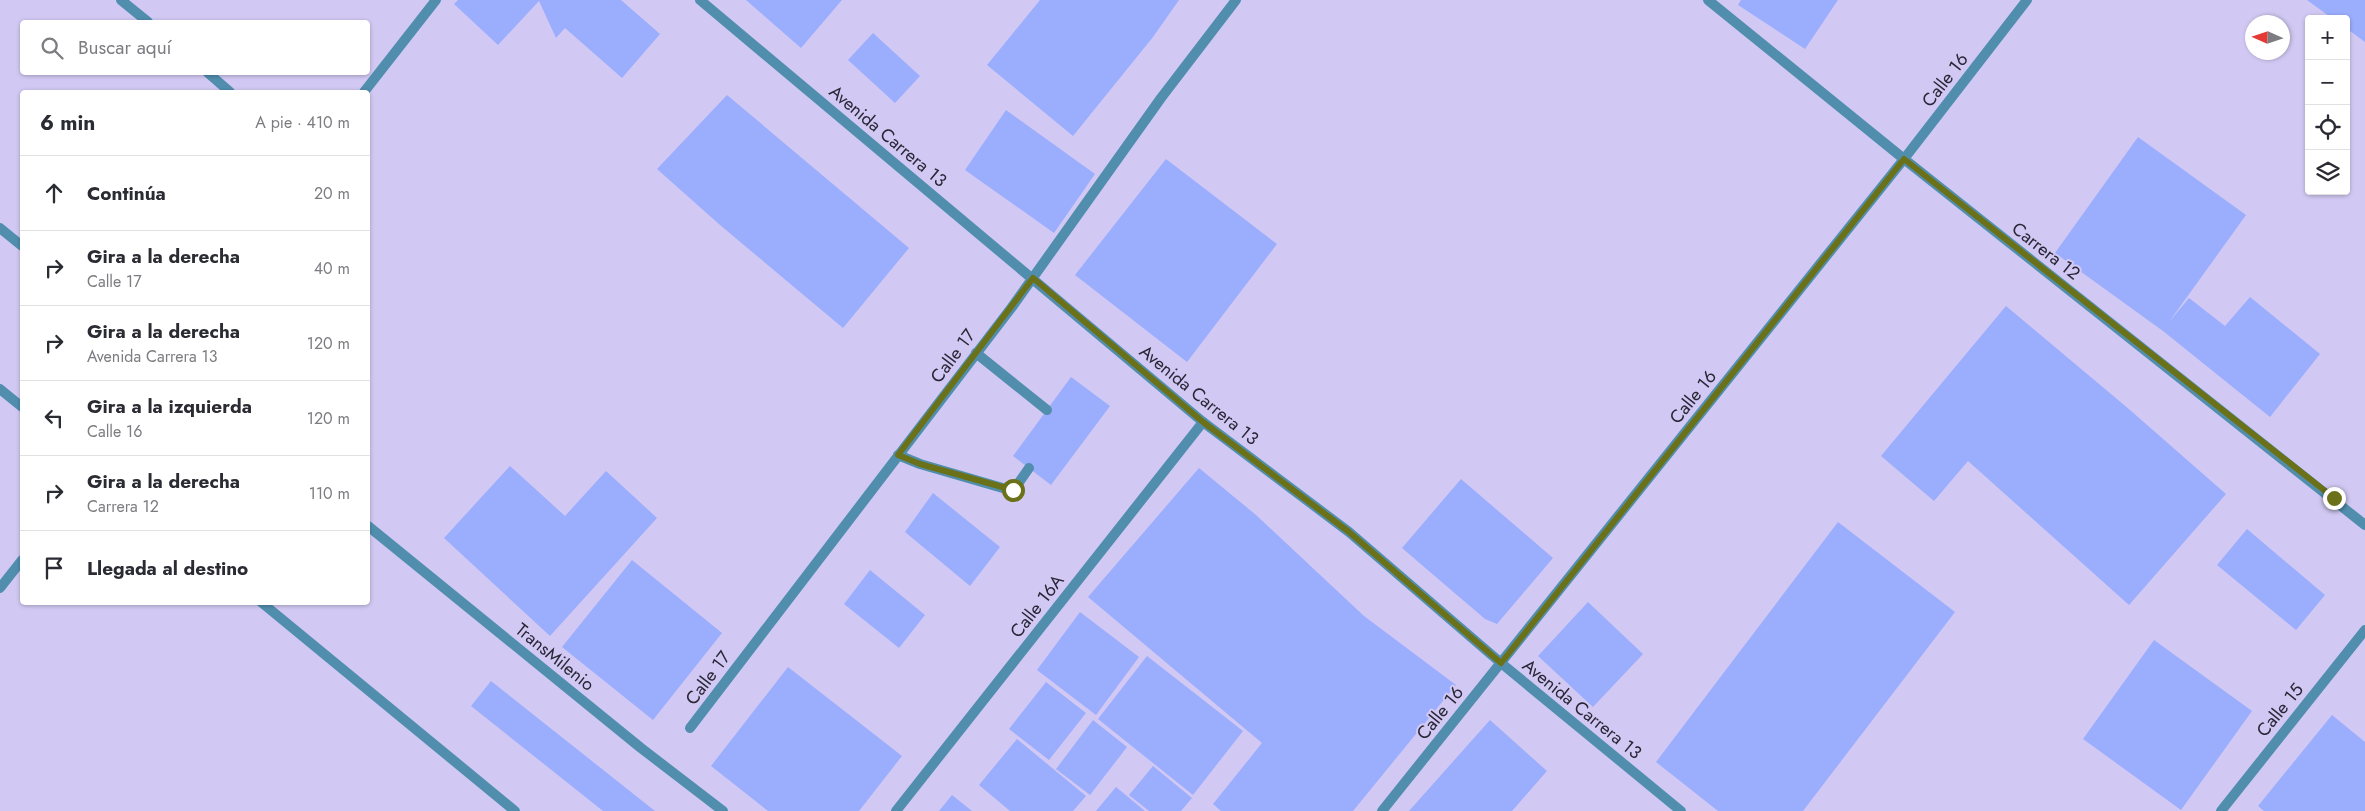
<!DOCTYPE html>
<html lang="es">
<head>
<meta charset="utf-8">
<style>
  body { margin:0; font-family:Jost,sans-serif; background:#f2f2f3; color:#2b2b33 }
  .controls { position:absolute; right:15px; top:15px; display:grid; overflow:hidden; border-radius:5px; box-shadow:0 1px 4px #0004 }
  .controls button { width:45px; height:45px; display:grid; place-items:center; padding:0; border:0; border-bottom:1px solid #e1e1e2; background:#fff; color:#2b2b33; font:25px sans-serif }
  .compass { position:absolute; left:2245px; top:15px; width:45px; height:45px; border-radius:50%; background:#fff; box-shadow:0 1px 4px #0004; rotate:273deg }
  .stop { position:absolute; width:15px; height:15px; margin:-11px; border:4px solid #6b7118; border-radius:50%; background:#fff }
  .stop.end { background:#6b7118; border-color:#fff; box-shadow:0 1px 5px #0008 }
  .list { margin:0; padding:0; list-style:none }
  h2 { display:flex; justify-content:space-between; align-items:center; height:65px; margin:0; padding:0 20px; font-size:21px }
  h2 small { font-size:16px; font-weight:400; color:#7c7c81 }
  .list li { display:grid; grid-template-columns:32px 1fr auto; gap:15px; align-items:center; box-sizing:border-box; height:75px; padding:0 20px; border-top:1px solid #e1e1e2 }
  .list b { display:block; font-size:19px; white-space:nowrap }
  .list p { margin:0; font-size:16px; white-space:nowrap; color:#7c7c81 }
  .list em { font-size:16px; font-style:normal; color:#7c7c81 }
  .icon { flex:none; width:28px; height:28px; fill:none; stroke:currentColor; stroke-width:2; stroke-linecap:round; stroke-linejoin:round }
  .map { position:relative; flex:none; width:2365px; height:811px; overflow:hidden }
  .search { position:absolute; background:#fff; box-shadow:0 1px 4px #0004; left:20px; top:20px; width:350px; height:55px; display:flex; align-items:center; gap:12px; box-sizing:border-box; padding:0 18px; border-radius:5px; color:#7c7c81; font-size:19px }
  .panel { position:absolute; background:#fff; box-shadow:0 1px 4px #0004; left:20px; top:90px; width:350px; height:515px; border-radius:5px }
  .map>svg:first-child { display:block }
  .building { fill:#9badfd }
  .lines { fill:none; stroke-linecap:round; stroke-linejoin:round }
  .service { stroke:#518eae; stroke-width:10 }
  .minor { stroke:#518eae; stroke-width:10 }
  .tertiary { stroke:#518eae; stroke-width:10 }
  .route { stroke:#6b7118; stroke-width:6 }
  .labels { text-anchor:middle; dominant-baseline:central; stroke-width:4; stroke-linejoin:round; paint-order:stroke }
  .street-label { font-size:18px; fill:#292635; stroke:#d1c9f3 }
</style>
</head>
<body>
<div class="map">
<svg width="2365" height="811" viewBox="0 0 2365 811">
  <rect width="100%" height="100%" fill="#d1c9f3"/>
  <path class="building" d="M458,0H621L660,34L622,78L565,28L556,38L539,1L498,45L454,4Z
    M746,0H842L801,48Z
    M1040,0H1179L1153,37L1073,136L987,65Z
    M1741,0H1838L1805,49L1738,5Z
    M2307,0H2365V42L2346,28V19H2333Z
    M873,33L920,76L895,103L848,60Z
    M727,95L909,248L843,328L720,225L657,169Z
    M1006,110L1095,174L1054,233L965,170Z
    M2138,137L2246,215L2169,322L2189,298L2225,326L2250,297L2320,354L2270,417L2163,331L2055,253Z
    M1166,159L1277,244L1187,362L1075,275Z
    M2006,306L2130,410L2226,494L2129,605L1968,461L1934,501L1881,456Z
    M1071,377L1110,406L1051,485L1013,456Z
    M510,466L565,516L606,471L657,518L550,636L444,538Z
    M1199,468L1256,515L1364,616L1456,685L1353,811H1221L1213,804L1262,743L1088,597Z
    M1461,479L1553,558L1497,624L1485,619L1402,548Z
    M933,493L1000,547L970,586L905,532Z
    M1838,522L1955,612L1803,811H1718L1656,762Z
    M2247,529L2325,595L2296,630L2217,565Z
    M632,560L722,633L653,720L562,647Z
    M870,570L925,615L899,648L844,604Z
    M1588,602L1643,654L1593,707L1538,656Z
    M1080,612L1139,657L1096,715L1037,670Z
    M2154,640L2252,711L2181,810L2083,739Z
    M1147,656L1243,731L1193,795L1098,719Z
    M788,667L902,756L859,811H768L711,766Z
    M491,681L655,811H603L471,706Z
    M1046,682L1086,713L1049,760L1009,729Z
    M2332,715L2365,742V811H2264L2258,806Z
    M1093,720L1127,747L1090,795L1056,769Z
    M1490,720L1547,771L1512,811H1409Z
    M1017,739L1086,796L1073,811H1010L979,785Z
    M1153,766L1192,798L1181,811H1149L1129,795Z
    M1116,787L1145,811H1096Z
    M952,795L972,811H939Z"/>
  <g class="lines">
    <path class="service" d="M0,228L22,246
      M976,353L1047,410
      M0,389L22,407
      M898,455L920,464L1013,491L1029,468
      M368,526L641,748L723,811
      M261,602L515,811"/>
    <path class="minor" d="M121,0L148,22
      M207,72L230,92
      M364,92L436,0
      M0,588L22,560
      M896,811L1203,422
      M1382,811L1904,159L2027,0
      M2221,811L2365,630"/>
    <path class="tertiary" d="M700,0L1203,422L1349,532L1501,663L1681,811
      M1708,0L1904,159L2365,525
      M690,728L1012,307L1161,98L1236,0"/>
  </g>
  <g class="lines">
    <path class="route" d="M1013,490L920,464L898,455L1033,278L1203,422L1349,532L1501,663L1904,159L2334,498"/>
  </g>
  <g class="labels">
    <g class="street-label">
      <text transform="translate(1945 80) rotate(-52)">Calle 16</text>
      <text transform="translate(888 136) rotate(40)">Avenida Carrera 13</text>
      <text transform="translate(2046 251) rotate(38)">Carrera 12</text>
      <text transform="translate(953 356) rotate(-53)">Calle 17</text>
      <text transform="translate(1199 395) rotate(39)">Avenida Carrera 13</text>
      <text transform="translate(1693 397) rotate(-51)">Calle 16</text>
      <text transform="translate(1037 606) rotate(-52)">Calle 16A</text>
      <text transform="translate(555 657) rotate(39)">TransMilenio</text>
      <text transform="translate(708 678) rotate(-53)">Calle 17</text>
      <text transform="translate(1582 709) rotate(39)">Avenida Carrera 13</text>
      <text transform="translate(2280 710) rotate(-51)">Calle 15</text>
      <text transform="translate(1440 713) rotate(-51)">Calle 16</text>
    </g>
  </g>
</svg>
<div class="controls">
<button>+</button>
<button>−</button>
<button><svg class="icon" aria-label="locate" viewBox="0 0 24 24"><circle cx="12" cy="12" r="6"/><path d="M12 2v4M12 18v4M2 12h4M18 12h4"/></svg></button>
<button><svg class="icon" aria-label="layers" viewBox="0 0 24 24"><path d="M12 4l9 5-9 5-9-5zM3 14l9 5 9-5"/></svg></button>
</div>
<svg class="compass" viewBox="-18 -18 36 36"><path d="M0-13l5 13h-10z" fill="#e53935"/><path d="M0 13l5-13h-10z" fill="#7c7c81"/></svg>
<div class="stop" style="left:1013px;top:490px"></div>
<div class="stop end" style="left:2334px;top:498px"></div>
<div class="search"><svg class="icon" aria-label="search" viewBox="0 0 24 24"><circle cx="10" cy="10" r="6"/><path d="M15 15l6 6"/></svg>Buscar aquí</div>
<section class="panel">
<h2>6 min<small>A pie · 410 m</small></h2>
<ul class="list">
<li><svg class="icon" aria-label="ahead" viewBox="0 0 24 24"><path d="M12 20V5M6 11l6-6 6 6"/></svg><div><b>Continúa</b></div><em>20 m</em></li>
<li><svg class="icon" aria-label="right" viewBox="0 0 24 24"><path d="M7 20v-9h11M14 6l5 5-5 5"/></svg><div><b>Gira a la derecha</b><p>Calle 17</p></div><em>40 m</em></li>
<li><svg class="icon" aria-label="right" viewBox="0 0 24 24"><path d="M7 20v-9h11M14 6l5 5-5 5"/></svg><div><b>Gira a la derecha</b><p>Avenida Carrera 13</p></div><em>120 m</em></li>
<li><svg class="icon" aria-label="left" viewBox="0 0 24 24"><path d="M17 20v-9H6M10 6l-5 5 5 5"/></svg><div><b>Gira a la izquierda</b><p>Calle 16</p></div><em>120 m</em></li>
<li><svg class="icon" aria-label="right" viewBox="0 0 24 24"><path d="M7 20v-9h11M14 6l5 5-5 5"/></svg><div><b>Gira a la derecha</b><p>Carrera 12</p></div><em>110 m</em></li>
<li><svg class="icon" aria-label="arrive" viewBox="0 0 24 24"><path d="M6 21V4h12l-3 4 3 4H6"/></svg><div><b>Llegada al destino</b></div></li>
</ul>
</section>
</div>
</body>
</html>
